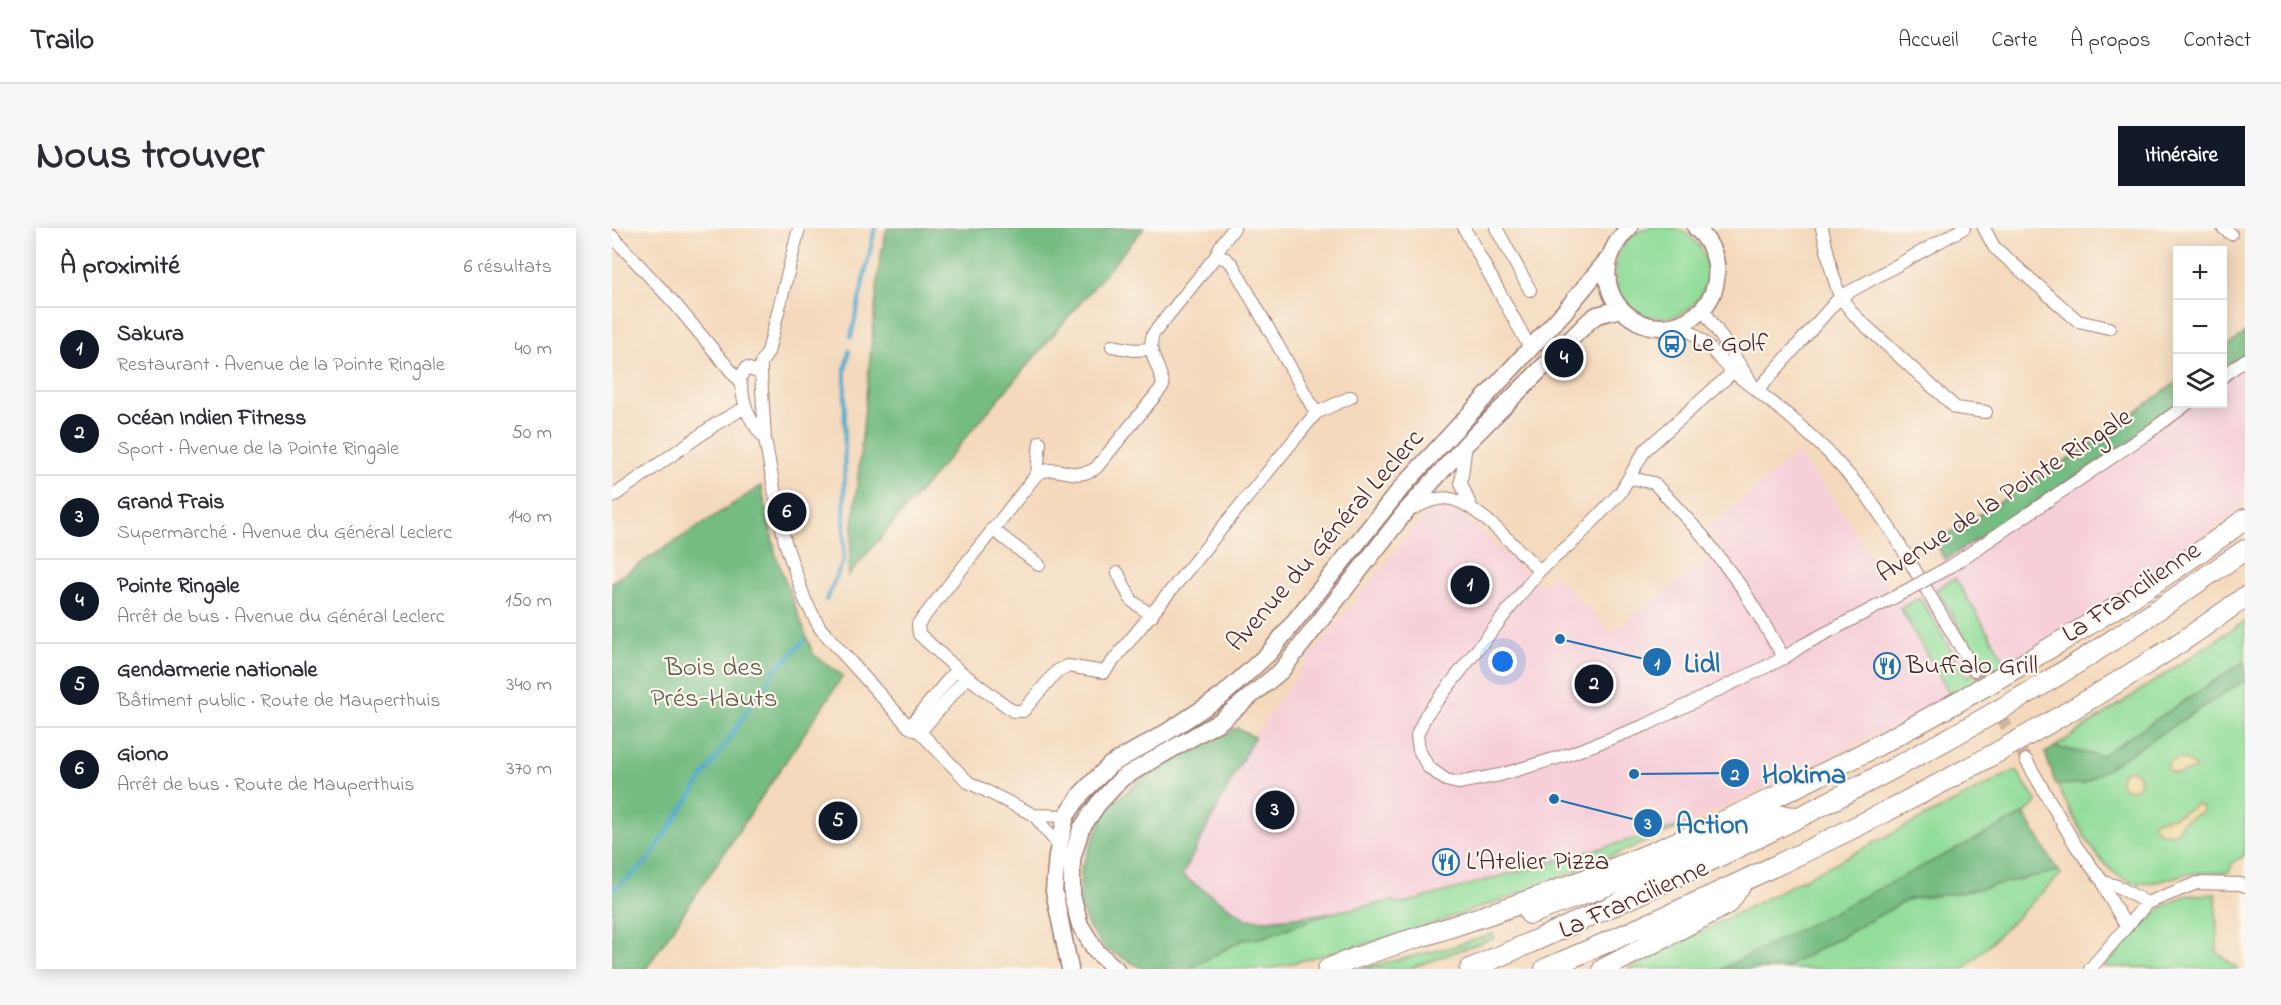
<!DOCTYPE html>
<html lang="fr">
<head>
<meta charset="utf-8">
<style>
  body { margin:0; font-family:"Indie Flower",sans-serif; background:#f7f7f7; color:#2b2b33 }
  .controls { position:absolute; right:18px; top:18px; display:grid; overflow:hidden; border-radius:0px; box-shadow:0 3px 15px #0003 }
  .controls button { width:54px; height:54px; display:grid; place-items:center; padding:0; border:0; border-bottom:2px solid #e1e1e2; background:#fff; color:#2b2b33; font:30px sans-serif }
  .you { position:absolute; left:891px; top:434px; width:21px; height:21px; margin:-15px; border:4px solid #fff; border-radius:50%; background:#1a73e8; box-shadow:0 0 0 9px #1a73e833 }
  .badge { display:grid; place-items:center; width:39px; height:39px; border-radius:50%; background:#111827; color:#fff; font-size:20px; font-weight:700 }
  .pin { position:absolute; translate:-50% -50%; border:3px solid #fff; box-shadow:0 2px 6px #0006 }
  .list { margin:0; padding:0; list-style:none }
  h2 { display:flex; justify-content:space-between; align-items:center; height:78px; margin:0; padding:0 24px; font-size:26px }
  h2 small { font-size:20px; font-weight:400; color:#7c7c81 }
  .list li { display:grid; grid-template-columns:39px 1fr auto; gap:18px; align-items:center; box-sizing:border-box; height:84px; padding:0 24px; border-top:2px solid #e1e1e2 }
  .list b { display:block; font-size:22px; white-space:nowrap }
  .list p { margin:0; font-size:20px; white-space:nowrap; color:#7c7c81 }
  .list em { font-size:20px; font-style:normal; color:#7c7c81 }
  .icon { flex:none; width:33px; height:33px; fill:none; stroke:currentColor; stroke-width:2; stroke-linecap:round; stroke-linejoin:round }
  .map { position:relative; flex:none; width:1633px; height:741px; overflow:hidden; border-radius:0px }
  header { display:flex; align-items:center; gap:36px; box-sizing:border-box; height:84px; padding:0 30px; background:#fff; border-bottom:2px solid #e1e1e2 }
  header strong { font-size:28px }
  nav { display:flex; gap:33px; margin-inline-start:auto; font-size:21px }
  .intro { display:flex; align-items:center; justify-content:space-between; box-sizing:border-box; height:144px; padding:0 36px }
  h1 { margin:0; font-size:42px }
  .button { padding:15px 27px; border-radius:0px; background:#111827; color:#fff; font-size:21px; font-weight:700 }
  main { display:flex; gap:36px; padding:0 36px }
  aside { flex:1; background:#fff; border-radius:0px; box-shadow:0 3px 15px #0003 }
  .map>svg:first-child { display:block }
  .built { fill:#f6cfd9 }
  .green { fill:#92dd9a; stroke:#6e7e62; stroke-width:1.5 }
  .forest { fill:#75bc82; stroke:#606e56; stroke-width:1.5 }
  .sand { fill:#eeda9e; stroke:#9c7c64; stroke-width:1.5 }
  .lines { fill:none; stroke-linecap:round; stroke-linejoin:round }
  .stream { stroke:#50abce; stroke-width:4 }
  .minor-tunnel { stroke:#d2b49f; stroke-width:12; stroke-dasharray:12 6; stroke-linecap:butt }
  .minor-casing { stroke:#9f7c74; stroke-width:14 }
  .secondary-casing { stroke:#9f7c74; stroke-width:19 }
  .trunk-casing { stroke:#9f7c74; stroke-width:22 }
  .minor { stroke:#fff; stroke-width:12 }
  .secondary { stroke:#fff; stroke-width:16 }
  .trunk { stroke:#fff; stroke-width:20 }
  .minor-bridge-casing { stroke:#9f7c74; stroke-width:14; stroke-linecap:butt }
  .minor-bridge { stroke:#fff; stroke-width:12 }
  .labels { text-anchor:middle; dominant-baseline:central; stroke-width:4.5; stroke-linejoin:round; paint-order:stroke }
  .poi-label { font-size:27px; fill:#4a1f2b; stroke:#fbf7ec; text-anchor:start }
  .street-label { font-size:27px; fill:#4a1f2b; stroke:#fbf7ec }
  .park-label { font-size:27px; fill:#60584c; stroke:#fbf7ec }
  .leader { fill:none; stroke:#1f6fb2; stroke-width:2 }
  .callout-dot { fill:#1f6fb2; stroke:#fbf7ec; stroke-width:2 }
  .mark-label { font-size:18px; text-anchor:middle; font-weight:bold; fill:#fff }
  .callout-label { font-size:28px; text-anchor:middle; font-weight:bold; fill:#1f6fb2; stroke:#fbf7ec; stroke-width:4.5; stroke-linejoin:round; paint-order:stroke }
</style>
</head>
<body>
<header>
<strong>Trailo</strong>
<nav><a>Accueil</a><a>Carte</a><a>À propos</a><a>Contact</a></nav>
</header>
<div class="intro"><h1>Nous trouver</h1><a class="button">Itinéraire</a></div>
<main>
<aside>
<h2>À proximité<small>6 résultats</small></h2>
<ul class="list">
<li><span class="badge">1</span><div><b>Sakura</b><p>Restaurant · Avenue de la Pointe Ringale</p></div><em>40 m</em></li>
<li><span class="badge">2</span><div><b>Océan Indien Fitness</b><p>Sport · Avenue de la Pointe Ringale</p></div><em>50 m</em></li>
<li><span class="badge">3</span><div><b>Grand Frais</b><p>Supermarché · Avenue du Général Leclerc</p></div><em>140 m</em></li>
<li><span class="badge">4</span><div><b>Pointe Ringale</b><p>Arrêt de bus · Avenue du Général Leclerc</p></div><em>150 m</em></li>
<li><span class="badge">5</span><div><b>Gendarmerie nationale</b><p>Bâtiment public · Route de Mauperthuis</p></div><em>340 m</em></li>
<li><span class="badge">6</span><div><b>Giono</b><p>Arrêt de bus · Route de Mauperthuis</p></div><em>370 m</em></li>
</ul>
</aside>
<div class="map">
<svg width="1633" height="741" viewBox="0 0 1633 741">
  <rect width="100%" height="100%" fill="#fbf7ec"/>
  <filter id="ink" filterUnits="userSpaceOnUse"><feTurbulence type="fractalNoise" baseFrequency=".0167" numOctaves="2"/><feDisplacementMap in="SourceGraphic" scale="12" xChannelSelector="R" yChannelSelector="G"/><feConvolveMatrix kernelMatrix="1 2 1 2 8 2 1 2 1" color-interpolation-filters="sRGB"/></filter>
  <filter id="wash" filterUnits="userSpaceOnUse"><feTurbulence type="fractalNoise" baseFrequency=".008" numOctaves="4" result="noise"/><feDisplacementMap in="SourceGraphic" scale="24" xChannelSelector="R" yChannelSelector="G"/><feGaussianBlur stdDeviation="1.35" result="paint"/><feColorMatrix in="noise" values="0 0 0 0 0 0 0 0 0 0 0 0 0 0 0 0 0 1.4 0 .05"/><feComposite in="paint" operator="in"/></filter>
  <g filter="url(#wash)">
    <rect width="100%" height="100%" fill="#f4d9bc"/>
    <path class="built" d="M1633,132V275L1533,352L1340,470L1079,595L789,676L780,673L719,685L655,692L635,691L570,648L642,509L697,430L812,288L826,281L847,283L930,359L942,347L1000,404L1109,321L1094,302L1185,226L1234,288L1279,362L1333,332L1577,176H1610L1611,150Z"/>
    <path class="green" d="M1003 44a46 46 0 1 1 92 0a46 46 0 1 1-92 0Z
      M1343,350L1395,436L1340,470L1288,380L1308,370L1355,449L1371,438L1324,361Z
      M1633,393V627L1621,634L1617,644C1603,645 1589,644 1575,646C1559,649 1541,657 1525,655C1487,650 1461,586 1445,557L1488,529L1443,519Z
      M1404,542L1425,574L1412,586L1400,592L1440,634L1449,646L1352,741H1016Z
      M1078,595L926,659L791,706L658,741H577L630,712L649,710L719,685L780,673L790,676Z
      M1604,666L1605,724L1626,741L1492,739L1550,679L1573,668Z
      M881,706L882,710L796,741H746L836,720Z"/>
    <path class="forest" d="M275,0H532L236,348L268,31Z
      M1633,105V132L1611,150L1610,122Z
      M1565,154L1566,176H1577L1333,332L1323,314L1468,224Z
      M149,258L164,328L201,426L231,448L34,741H0V354Z
      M1633,433V452L1471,556L1444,557L1433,525L1443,519L1489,528Z
      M625,500L642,509L570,648L635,691L655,692L719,685L649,710L630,712L577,741H532L492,720L478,701L468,679L469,640L495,580L544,539Z
      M1412,586L1446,643L1348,665L1297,671L1171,741H1110Z"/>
    <path class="sand" d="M1568,531L1576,533L1583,539L1582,542L1565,546L1556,543V535L1560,532Z
      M1508 552a10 10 0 1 1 20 0a10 10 0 1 1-20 0Z
      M1585,576L1590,579L1589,584L1570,594L1564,605C1555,607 1544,605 1541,595L1543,592C1560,591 1571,585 1585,576Z"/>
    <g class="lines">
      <path class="stream" d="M239,109L263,0
        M214,372L232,331L233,142L237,123
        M0,663L34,635L162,443L192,413"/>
    </g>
  </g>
  <g filter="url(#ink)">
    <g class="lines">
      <path class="minor-tunnel" d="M1362,442L1414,532"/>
      <defs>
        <path id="minor" d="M852,0L918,120
          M884,0L918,62
          M1210,0L1220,44L1228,69L1244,89L1344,180L1374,184
          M1372,0L1382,19L1466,93L1497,100
          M1611,0L1619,6
          M0,8L64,77L124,149L128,150C132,179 134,188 153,211
          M604,28L614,31L620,36L704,185L492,444L456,438L445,443L411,483H401L345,441L307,406L306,396L425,246C447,234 461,255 484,240L551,158C549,138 534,126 541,106Z
          M604,28L609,17L622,0
          M1091,81L1139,154
          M1069,96L1093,115L1121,144L1177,188L1215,223L1254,266L1282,307L1362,442
          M500,118L522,122L538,121
          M1121,144L1033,222L1008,265L963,312L927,343L814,487L805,507L807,522L816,539L834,552L846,555L888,547L955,527L1034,497L1172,430L1191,417L1281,370
          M149,145L153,211L163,266L173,314L193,372L208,400L297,499L308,504L356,554L422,587L447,618
          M1610,149L1633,132
          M128,150L134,140L149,145V135L156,124L187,0
          M1145,163L1228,69L1352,0
          M704,185L739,169
          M854,216L849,255L859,279
          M425,246L428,214
          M1018,250L1042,255L1091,308L1131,361L1172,430
          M0,269L104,196L132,180
          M798,282C811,276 825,268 839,271C864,276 901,317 920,335L927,343
          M380,301L427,337
          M1339,338L1533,207L1575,176
          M506,345L519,372L540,388
          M297,499L345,441
          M308,504L355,449
          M1414,532L1464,618L1491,654L1496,667L1514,698
          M422,587L454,588
          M1491,654L1505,658L1535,675
          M1478,741L1535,675L1585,655L1629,656L1633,658"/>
        <path id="secondary" d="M1017,0C987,28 987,72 1025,93C1055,109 1095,91 1103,58C1108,35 1101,16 1084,0
          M458,741L442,663L445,627L454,588L470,565L498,537L555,504L610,468L657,425L790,259L952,84L995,32
          M504,741L484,723L468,697L460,667V631L469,601L486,576L510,550L607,494L669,443L794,283L854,216L978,92L985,87L1009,81"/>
        <path id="trunk" d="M918,686L1015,650L1160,587L1184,589
          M716,741C759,722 804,711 848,696C912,675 975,652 1037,626C1163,573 1286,510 1404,440C1483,394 1561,346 1633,291
          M858,741C1045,660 1230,574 1406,471C1484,426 1558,373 1633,322
          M933,741C1144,651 1354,552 1547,428C1577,410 1605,389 1633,369
          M991,741L1116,676L1131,653"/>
      </defs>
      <use href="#minor" class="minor-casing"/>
      <use href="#secondary" class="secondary-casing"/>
      <use href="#trunk" class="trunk-casing"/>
      <use href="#minor" class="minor"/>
      <use href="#secondary" class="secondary"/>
      <use href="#trunk" class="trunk"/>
      <defs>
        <path id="minor-bridge" d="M1281,370L1339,338"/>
      </defs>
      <use href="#minor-bridge" class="minor-bridge-casing"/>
      <use href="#minor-bridge" class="minor-bridge"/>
    </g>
  </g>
  <defs>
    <symbol id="bus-ring" viewBox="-11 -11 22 22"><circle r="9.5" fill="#fbf7ec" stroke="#1f6fb2" stroke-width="1.5"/><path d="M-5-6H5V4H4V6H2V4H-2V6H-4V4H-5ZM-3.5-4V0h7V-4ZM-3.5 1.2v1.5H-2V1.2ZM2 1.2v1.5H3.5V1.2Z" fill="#1f6fb2"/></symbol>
    <symbol id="restaurant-ring" viewBox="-11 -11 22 22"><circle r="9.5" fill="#fbf7ec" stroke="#1f6fb2" stroke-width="1.5"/><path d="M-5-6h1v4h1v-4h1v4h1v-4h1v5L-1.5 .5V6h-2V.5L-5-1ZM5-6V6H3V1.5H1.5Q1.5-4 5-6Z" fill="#1f6fb2"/></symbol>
  </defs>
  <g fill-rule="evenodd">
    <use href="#bus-ring" x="1045" y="101" width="30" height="30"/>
    <use href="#restaurant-ring" x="1260" y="423" width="30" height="30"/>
    <use href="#restaurant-ring" x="819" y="619" width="30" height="30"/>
  </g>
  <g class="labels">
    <g class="poi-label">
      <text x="1080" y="116">Le Golf</text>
      <text x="1294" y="438">Buffalo Grill</text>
      <text x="854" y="634">L’Atelier Pizza</text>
    </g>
    <g class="street-label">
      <text transform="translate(1393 268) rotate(-33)">Avenue de la Pointe Ringale</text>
      <text transform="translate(714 313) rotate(-49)">Avenue du Général Leclerc</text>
      <text transform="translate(1520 365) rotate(-34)">La Francilienne</text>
      <text transform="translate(1022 672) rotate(-24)">La Francilienne</text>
    </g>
    <g class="park-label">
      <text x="102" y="440">Bois des<tspan x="102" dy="31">Prés-Hauts</tspan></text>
    </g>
  </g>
  <path class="leader" d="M948 411L1045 434M1022 546L1123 545M942 571L1036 595"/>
  <g class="callout-dot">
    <circle cx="948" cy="411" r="6"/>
    <circle cx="1022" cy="546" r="6"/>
    <circle cx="942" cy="571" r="6"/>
    <circle cx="1045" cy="434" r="15"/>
    <circle cx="1123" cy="545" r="15"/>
    <circle cx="1036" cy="595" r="15"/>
  </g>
  <g class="mark-label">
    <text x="1045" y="441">1</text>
    <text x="1123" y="552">2</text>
    <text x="1036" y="601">3</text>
  </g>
  <g class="callout-label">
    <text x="1090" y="444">Lidl</text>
    <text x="1192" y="555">Hokima</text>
    <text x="1100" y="605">Action</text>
  </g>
</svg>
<div class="controls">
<button>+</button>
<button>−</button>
<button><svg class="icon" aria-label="layers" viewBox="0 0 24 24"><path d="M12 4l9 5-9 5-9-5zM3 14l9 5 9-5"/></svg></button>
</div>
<div class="you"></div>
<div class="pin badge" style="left:858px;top:357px">1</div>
<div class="pin badge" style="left:982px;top:456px">2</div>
<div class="pin badge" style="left:663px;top:582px">3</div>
<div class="pin badge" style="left:952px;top:130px">4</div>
<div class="pin badge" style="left:226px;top:593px">5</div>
<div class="pin badge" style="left:175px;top:284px">6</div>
</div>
</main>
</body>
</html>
